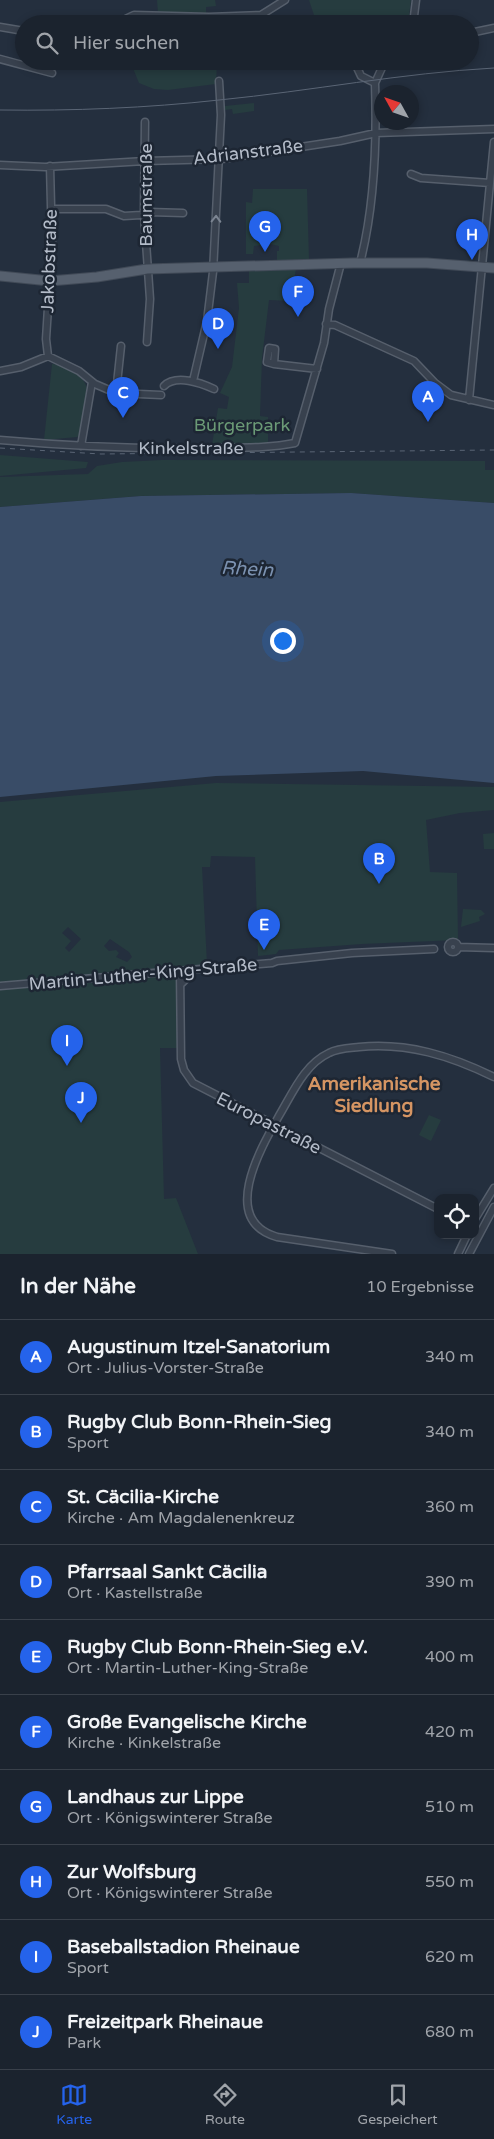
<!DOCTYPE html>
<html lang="de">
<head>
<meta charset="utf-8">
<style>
  body { margin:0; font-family:"Varela Round",sans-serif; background:#282f3a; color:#f1f3f6 }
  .controls { position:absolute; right:15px; bottom:15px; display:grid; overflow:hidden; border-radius:10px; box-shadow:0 2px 8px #0003 }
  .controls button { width:45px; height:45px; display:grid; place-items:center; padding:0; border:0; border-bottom:1px solid #39404a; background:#1b232e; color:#f1f3f6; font:25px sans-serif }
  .compass { position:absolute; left:374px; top:85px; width:45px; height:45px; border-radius:50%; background:#1b232e; box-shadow:0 2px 8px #0003; rotate:310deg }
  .you { position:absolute; left:282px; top:640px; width:18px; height:18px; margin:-12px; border:4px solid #fff; border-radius:50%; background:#1a73e8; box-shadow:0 0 0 8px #1a73e833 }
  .badge { display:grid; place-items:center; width:32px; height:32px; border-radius:50%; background:#2563eb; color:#fff; font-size:16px; font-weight:700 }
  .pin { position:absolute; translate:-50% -41px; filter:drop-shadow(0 1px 2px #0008) }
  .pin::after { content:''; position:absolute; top:26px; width:18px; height:15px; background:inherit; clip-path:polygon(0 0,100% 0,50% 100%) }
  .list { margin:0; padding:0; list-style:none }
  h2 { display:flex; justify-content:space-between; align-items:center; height:65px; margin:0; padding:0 20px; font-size:21px }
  h2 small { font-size:16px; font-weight:400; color:#a0a4aa }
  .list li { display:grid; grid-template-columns:32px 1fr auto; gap:15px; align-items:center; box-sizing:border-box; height:75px; padding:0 20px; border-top:1px solid #39404a }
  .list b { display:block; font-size:19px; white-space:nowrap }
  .list p { margin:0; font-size:16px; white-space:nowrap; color:#a0a4aa }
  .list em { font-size:16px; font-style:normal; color:#a0a4aa }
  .icon { flex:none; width:28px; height:28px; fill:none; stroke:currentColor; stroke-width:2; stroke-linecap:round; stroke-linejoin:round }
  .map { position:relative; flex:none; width:494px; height:1254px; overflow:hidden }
  .search { position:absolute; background:#1b232e; box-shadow:0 2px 8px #0003; left:15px; right:15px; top:15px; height:55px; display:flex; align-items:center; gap:12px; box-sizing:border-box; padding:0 18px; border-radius:28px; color:#a0a4aa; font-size:19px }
  .sheet { height:815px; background:#1b232e }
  nav { display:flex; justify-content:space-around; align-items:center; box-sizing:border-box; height:70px; border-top:1px solid #39404a; background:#1b232e; font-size:14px; color:#a0a4aa }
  nav a { display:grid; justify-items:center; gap:2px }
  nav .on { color:#2563eb }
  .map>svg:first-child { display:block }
  .green { fill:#263c3f; fill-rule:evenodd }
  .water { fill:#394c67 }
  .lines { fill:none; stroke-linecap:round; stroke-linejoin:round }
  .minor-casing { stroke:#565f6c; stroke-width:9 }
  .major-casing { stroke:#414a57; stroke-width:11 }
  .minor { stroke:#38414e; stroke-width:6 }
  .major { stroke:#56606e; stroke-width:9 }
  .tram { stroke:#5a6575; stroke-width:1 }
  .rail { stroke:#5a6575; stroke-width:1; stroke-dasharray:5 5; stroke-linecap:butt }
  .oneway { stroke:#7c8592 }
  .labels { text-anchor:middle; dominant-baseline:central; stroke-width:5; stroke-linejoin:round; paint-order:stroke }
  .street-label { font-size:18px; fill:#b4bcc9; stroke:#1d2633 }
  .park-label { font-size:18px; fill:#6b9a76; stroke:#1d2633 }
  .water-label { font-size:19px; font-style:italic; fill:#7c92b1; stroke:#1d2633 }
  .neighbourhood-label { font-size:19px; font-weight:bold; fill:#d59563; stroke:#1d2633 }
</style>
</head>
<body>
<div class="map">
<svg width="494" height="1254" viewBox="0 0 494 1254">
  <rect width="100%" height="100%" fill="#242f3e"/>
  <path class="green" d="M157,0H215L216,6L206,7V16L158,13Z
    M309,0H411L409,16L369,24H317Z
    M136,16L218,21V24H119Z
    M130,61H217L216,84L168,90L154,89L139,83Z
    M254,103V111L233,114L232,109L225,110V106Z
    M253,189H307L309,260L277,262V251H279V246L270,244L254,246L253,254H246V202L252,203Z
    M296,269L290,301L269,300L262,358L260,416L268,417V445H212L218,408L227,409L229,397L220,393L232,367L239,308L237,283H249V271Z
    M52,364C66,365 83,374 87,388L80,436L77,437L44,440Z
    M0,455L88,462L86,468L0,476Z
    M162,460L485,461V470H494V503L351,493L141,496L0,507V477L88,474L97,466L122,462Z
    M216,783L494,787V810L460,813L426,820L430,872L457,873L458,940L362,944L279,950L276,954L258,956L255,857L211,856L210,867H202L207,964L37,979L29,975L25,981L0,985V802ZM68,927L81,939L69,952L65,948L71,941L62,933ZM110,939L129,952L132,957L127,962L116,957L119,953L116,950L109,951L104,946Z
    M494,833V849H484L483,834Z
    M463,909L481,910L485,914L479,917L480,921L461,927Z
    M178,973L177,1048H160L164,1199L176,1198L198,1254H0V988Z
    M429,1115L441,1120L431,1141L419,1135Z"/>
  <path class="water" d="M351,493L494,503V783L363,771L216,776L0,797V507L141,496Z"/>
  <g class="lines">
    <defs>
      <path id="minor" d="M261,15L285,0
        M115,24L134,15L209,17L261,15L260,24
        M413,24L416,0
        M0,27L24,31
        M470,33L494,28
        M0,59L52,73
        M354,61L361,76L375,83
        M375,83L385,61
        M145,122L144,214L150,299L147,342
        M0,165L45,167L145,161L222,159L340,141L376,133L494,129
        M411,174L421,178L490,183
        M51,209H106L124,216L141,215L149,212L183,213
        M360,263C375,205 377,143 375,83
        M326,324L335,325L414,361L435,383L451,395L494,405
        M48,356L46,339L52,245L50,166
        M274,364L267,362L269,348L275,349L274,364L317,369
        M0,371L21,367L48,356L79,371L95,384L116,393L161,395
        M193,381L207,321L213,272L221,115L219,81
        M164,386C176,374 201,383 214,389
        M116,393L121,346
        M469,400L494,142
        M0,440C68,446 135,449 203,448C234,447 265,449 295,443L324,343L329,309L341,263
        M81,446L92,382
        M448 947a5 5 0 1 1 10 0a5 5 0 1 1-10 0Z
        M458,947L494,948
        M180,971L181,1059L184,1070L193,1083L438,1209
        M181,984L188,977L191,970
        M0,986L272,963L277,961L352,953L434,949
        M475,1219L494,1188
        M392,1254L277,1237C218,1220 262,1146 280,1114C293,1092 305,1064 329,1053C338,1048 349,1048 359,1047C407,1042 451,1056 494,1077
        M458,1254L467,1235
        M469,1254L494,1207"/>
      <path id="major" d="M0,276L50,281L97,277L147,269L353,263H427L494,268"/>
    </defs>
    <use href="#minor" class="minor-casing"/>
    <use href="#major" class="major-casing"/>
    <use href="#minor" class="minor"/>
    <use href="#major" class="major"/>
    <path class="tram" d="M0,110C73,111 147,108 219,100C311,91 402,73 494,68"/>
    <path class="rail" d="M0,448L101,454L494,450"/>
  </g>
  <defs><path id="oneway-chevron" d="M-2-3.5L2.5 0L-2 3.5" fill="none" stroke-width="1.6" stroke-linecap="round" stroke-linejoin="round" transform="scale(1.25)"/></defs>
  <use class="oneway" href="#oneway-chevron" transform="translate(216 219) rotate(-89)"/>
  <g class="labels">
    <g class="street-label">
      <text transform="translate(248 152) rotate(-7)">Adrianstraße</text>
      <text transform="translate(146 195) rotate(-90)">Baumstraße</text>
      <text transform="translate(49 261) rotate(-88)">Jakobstraße</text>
      <text x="191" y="448">Kinkelstraße</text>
      <text transform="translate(143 974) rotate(-5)">Martin-Luther-King-Straße</text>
      <text transform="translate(269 1123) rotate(27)">Europastraße</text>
    </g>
    <g class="park-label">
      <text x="242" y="425">Bürgerpark</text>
    </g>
    <g class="water-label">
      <text transform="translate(247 569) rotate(3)">Rhein</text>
    </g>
    <g class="neighbourhood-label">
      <text x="374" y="1084">Amerikanische<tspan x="374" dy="22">Siedlung</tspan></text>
    </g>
  </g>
</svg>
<div class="controls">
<button><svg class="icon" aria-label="locate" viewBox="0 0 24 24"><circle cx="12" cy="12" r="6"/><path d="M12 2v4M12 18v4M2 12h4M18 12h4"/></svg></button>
</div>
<svg class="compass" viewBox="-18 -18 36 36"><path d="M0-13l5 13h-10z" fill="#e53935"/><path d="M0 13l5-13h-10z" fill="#a0a4aa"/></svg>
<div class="you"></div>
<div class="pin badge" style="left:428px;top:422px">A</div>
<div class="pin badge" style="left:379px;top:884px">B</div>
<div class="pin badge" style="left:123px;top:418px">C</div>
<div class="pin badge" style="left:218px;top:349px">D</div>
<div class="pin badge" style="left:264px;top:950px">E</div>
<div class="pin badge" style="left:298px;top:317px">F</div>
<div class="pin badge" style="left:265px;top:252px">G</div>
<div class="pin badge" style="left:472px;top:260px">H</div>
<div class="pin badge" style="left:67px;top:1066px">I</div>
<div class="pin badge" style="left:81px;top:1123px">J</div>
<div class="search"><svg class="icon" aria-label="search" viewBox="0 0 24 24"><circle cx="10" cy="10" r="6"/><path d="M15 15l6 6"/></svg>Hier suchen</div>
</div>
<section class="sheet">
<h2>In der Nähe<small>10 Ergebnisse</small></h2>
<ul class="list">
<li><span class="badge">A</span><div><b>Augustinum Itzel-Sanatorium</b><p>Ort · Julius-Vorster-Straße</p></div><em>340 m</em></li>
<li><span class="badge">B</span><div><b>Rugby Club Bonn-Rhein-Sieg</b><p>Sport</p></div><em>340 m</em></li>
<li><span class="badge">C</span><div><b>St. Cäcilia-Kirche</b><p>Kirche · Am Magdalenenkreuz</p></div><em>360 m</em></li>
<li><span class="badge">D</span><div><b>Pfarrsaal Sankt Cäcilia</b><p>Ort · Kastellstraße</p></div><em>390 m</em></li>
<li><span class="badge">E</span><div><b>Rugby Club Bonn-Rhein-Sieg e.V.</b><p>Ort · Martin-Luther-King-Straße</p></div><em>400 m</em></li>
<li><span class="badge">F</span><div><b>Große Evangelische Kirche</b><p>Kirche · Kinkelstraße</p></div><em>420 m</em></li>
<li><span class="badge">G</span><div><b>Landhaus zur Lippe</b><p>Ort · Königswinterer Straße</p></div><em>510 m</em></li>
<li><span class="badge">H</span><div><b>Zur Wolfsburg</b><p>Ort · Königswinterer Straße</p></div><em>550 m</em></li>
<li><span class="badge">I</span><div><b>Baseballstadion Rheinaue</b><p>Sport</p></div><em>620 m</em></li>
<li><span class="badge">J</span><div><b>Freizeitpark Rheinaue</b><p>Park</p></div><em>680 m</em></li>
</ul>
</section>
<nav>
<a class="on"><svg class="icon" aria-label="map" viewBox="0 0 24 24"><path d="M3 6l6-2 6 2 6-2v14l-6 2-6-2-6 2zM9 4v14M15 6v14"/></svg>Karte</a>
<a><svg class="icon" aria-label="directions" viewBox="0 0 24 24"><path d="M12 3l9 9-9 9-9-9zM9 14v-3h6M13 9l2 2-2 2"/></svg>Route</a>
<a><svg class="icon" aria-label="saved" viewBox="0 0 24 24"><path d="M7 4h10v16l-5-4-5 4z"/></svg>Gespeichert</a>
</nav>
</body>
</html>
